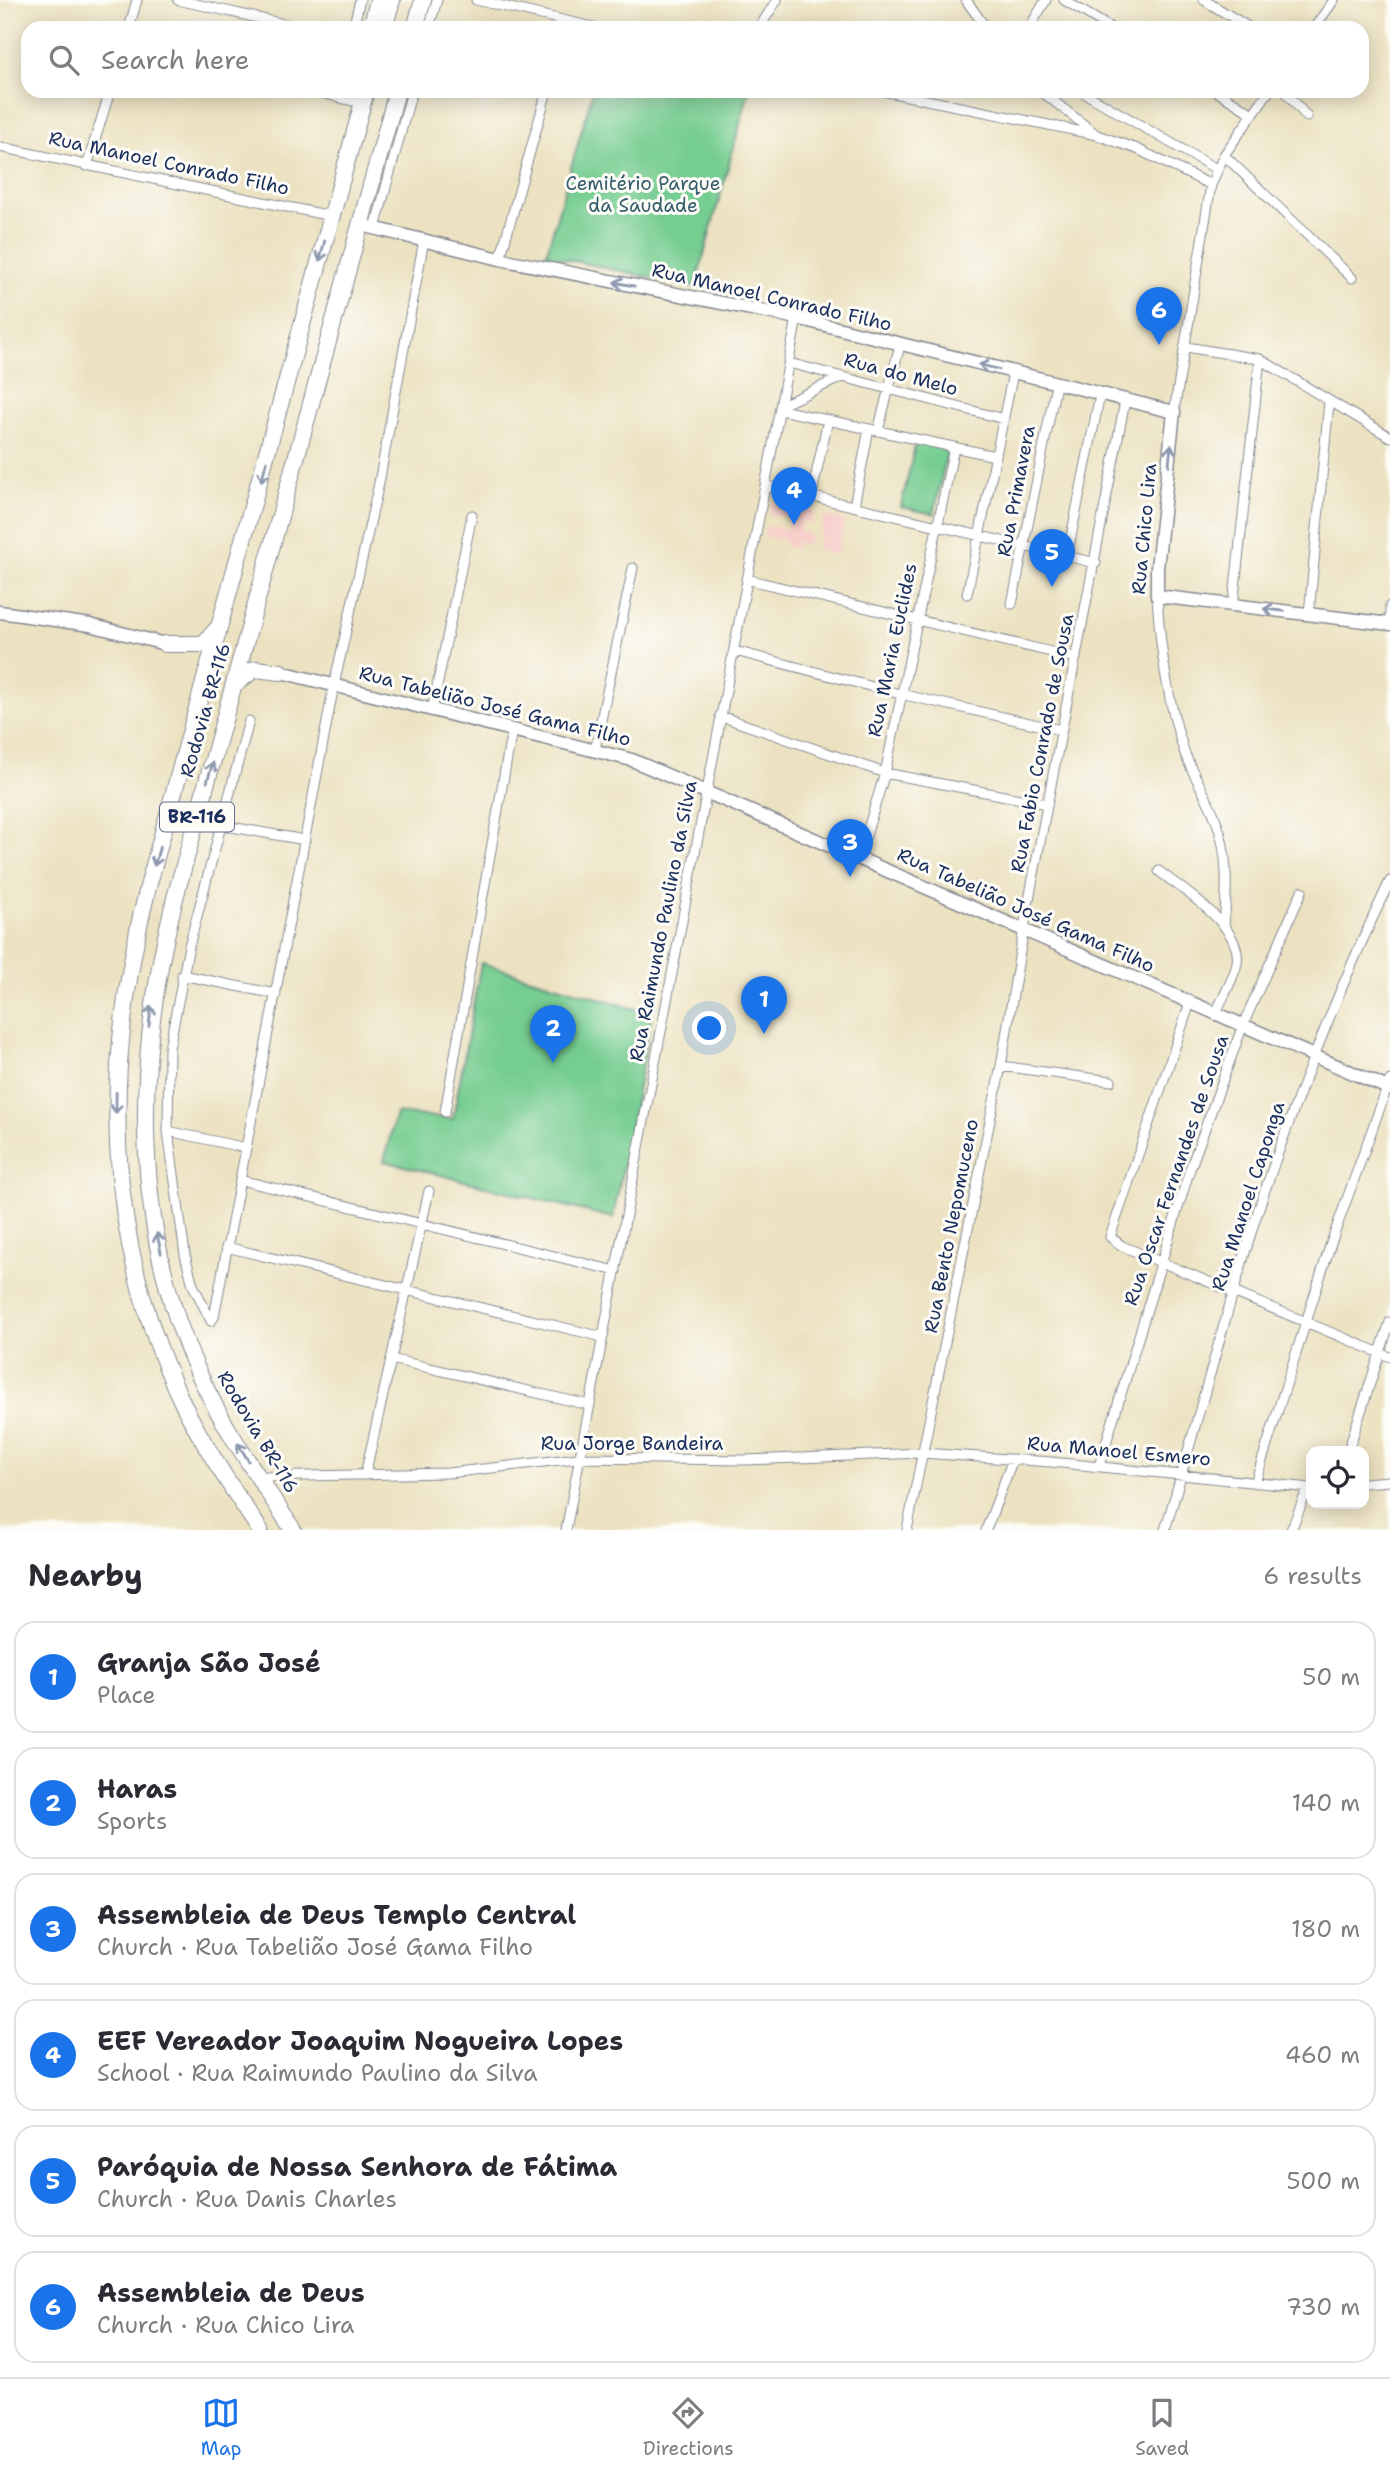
<!DOCTYPE html>
<html lang="en">
<head>
<meta charset="utf-8">
<style>
  body { margin:0; font-family:"Shantell Sans",sans-serif; background:#f2f2f3; color:#2b2b33 }
  .controls { position:absolute; right:21px; bottom:21px; display:grid; overflow:hidden; border-radius:14px; box-shadow:0 4px 18px #0003 }
  .controls button { width:63px; height:63px; display:grid; place-items:center; padding:0; border:0; border-bottom:2px solid #e1e1e2; background:#fff; color:#2b2b33; font:35px sans-serif }
  .you { position:absolute; left:710px; top:1029px; width:24px; height:24px; margin:-18px; border:5px solid #fff; border-radius:50%; background:#1a73e8; box-shadow:0 0 0 10px #1a73e833 }
  .badge { display:grid; place-items:center; width:46px; height:46px; border-radius:50%; background:#1a73e8; color:#fff; font-size:23px; font-weight:700 }
  .pin { position:absolute; translate:-50% -58px; filter:drop-shadow(0 2px 4px #0008) }
  .pin::after { content:''; position:absolute; top:37px; width:24px; height:21px; background:inherit; clip-path:polygon(0 0,100% 0,50% 100%) }
  .list { margin:0; padding:0; list-style:none }
  h2 { display:flex; justify-content:space-between; align-items:center; height:91px; margin:0; padding:0 28px; font-size:30px }
  h2 small { font-size:23px; font-weight:400; color:#7c7c81 }
  .list li { display:grid; grid-template-columns:46px 1fr auto; gap:21px; align-items:center; box-sizing:border-box; height:112px; margin:0 14px 14px; padding:0 14px; border:2px solid #e1e1e2; border-radius:21px }
  .list b { display:block; font-size:26px; white-space:nowrap }
  .list p { margin:0; font-size:23px; white-space:nowrap; color:#7c7c81 }
  .list em { font-size:23px; font-style:normal; color:#7c7c81 }
  .icon { flex:none; width:38px; height:38px; fill:none; stroke:currentColor; stroke-width:2; stroke-linecap:round; stroke-linejoin:round }
  .map { position:relative; flex:none; width:1390px; height:1530px; overflow:hidden }
  .search { position:absolute; background:#fff; box-shadow:0 4px 18px #0003; left:21px; right:21px; top:21px; height:77px; display:flex; align-items:center; gap:18px; box-sizing:border-box; padding:0 24px; border-radius:21px; color:#7c7c81; font-size:26px }
  .sheet { height:847px; background:#fff }
  nav { display:flex; justify-content:space-around; align-items:center; box-sizing:border-box; height:98px; border-top:2px solid #e1e1e2; background:#fff; font-size:19px; color:#7c7c81 }
  nav a { display:grid; justify-items:center; gap:4px }
  nav .on { color:#1a73e8 }
  .map>svg:first-child { display:block }
  .built { fill:#f7d0cc }
  .green { fill:#76cd91; stroke:#487e78; stroke-width:2 }
  .lines { fill:none; stroke-linecap:round; stroke-linejoin:round }
  .street-casing { stroke:#848890; stroke-width:11 }
  .secondary-casing { stroke:#848890; stroke-width:15 }
  .highway-casing { stroke:#848890; stroke-width:18 }
  .street { stroke:#fff; stroke-width:9 }
  .secondary { stroke:#fff; stroke-width:12 }
  .highway { stroke:#fff; stroke-width:16 }
  .oneway { stroke:#8d97ae }
  .labels { text-anchor:middle; dominant-baseline:central; stroke-width:6; stroke-linejoin:round; paint-order:stroke }
  .shield { fill:#fdfcf7; stroke:#5f6c8c; stroke-width:2 }
  .shield-label { font-size:18px; font-weight:bold; fill:#1b2f5e }
  .street-label { font-size:19px; fill:#1b2f5e; stroke:#fdfcf7 }
  .park-label { font-size:19px; fill:#365e6d; stroke:#fdfcf7 }
</style>
</head>
<body>
<div class="map">
<svg width="1390" height="1530" viewBox="0 0 1390 1530">
  <rect width="100%" height="100%" fill="#fdfcf7"/>
  <filter id="ink" filterUnits="userSpaceOnUse"><feTurbulence type="fractalNoise" baseFrequency=".0143" numOctaves="2"/><feDisplacementMap in="SourceGraphic" scale="14" xChannelSelector="R" yChannelSelector="G"/><feConvolveMatrix kernelMatrix="1 2 1 2 8 2 1 2 1" color-interpolation-filters="sRGB"/></filter>
  <filter id="wash" filterUnits="userSpaceOnUse"><feTurbulence type="fractalNoise" baseFrequency=".00686" numOctaves="4" result="noise"/><feDisplacementMap in="SourceGraphic" scale="28" xChannelSelector="R" yChannelSelector="G"/><feGaussianBlur stdDeviation="1.57" result="paint"/><feColorMatrix in="noise" values="0 0 0 0 0 0 0 0 0 0 0 0 0 0 0 0 0 1.4 0 .05"/><feComposite in="paint" operator="in"/></filter>
  <g filter="url(#wash)">
    <rect width="100%" height="100%" fill="#ece2c1"/>
    <path class="built" d="M771,502L814,511L811,524L802,522L800,531L810,534L808,545L797,542L796,548L784,546L785,540L764,536L766,526L787,529L789,518L769,514Z
      M824,516L844,520L838,555L817,550Z"/>
    <path class="green" d="M593,91H749L695,287L546,255Z
      M916,441L948,448L934,514L901,507Z
      M481,963L652,1014L613,1218L384,1161L396,1113L453,1119Z"/>
  </g>
  <g filter="url(#ink)">
    <g class="lines">
      <defs>
        <path id="street" d="M178,0L302,28
          M476,0L597,28
          M966,0L986,28
          M1064,0L1111,28
          M1204,0L1250,28
          M129,28L137,0
          M353,28L360,0
          M429,28L437,0
          M759,28L777,0
          M1029,28L1046,0
          M1314,28L1334,0
          M314,91L352,101
          M883,91L1097,135
          M1041,91L1097,135L1137,149L1211,185
          M1081,91L1216,169
          M1216,91L1253,114
          M1285,91L1307,117
          M0,147L331,216
          M1224,155L1352,278
          M87,166L110,91
          M375,228L412,91
          M500,259L547,91
          M1186,347L1260,359L1390,437
          M789,363L1004,419
          M782,405L842,377
          M781,410L995,456
          M1174,412L1211,185L1224,155L1269,91
          M878,431L900,345
          M767,486L1096,563
          M811,497L828,420
          M854,506L869,429
          M1067,556L1100,395
          M746,579L1076,658
          M967,594L1013,373
          M1157,596C1160,648 1167,698 1183,748C1191,773 1207,795 1216,820C1229,854 1227,891 1224,926
          M1012,604L1056,385
          M1233,606L1260,359
          M1309,614L1329,402
          M1390,623V606
          M735,651L900,694L1061,730
          M432,711L472,515
          M720,716L885,773L1047,804
          M249,721L189,946L169,1048L168,1131L185,1255L193,1285L211,1321L214,1317L334,685L379,483L424,240
          M595,749L633,568
          M220,825L305,840
          M859,858L885,773L954,448
          M1159,871C1183,891 1243,926 1237,963C1234,979 1222,998 1216,1013
          M182,975L276,994
          M1190,1003L1110,1237L1122,1246L1390,1357
          M1001,1066L1111,1081
          M445,1112L512,730
          M168,1131L246,1148
          M240,1180L616,1271
          M226,1247L603,1337
          M391,1359L589,1405
          M1348,1451L1390,1322
          M1099,1466L1190,1169L1243,1025L1302,891
          M365,1475L429,1191
          M259,1477L448,1473L578,1458L746,1460L922,1453L1051,1462L1311,1488
          M1255,1483L1331,1243L1390,1080
          M1364,1483L1390,1481
          M566,1530L797,318
          M907,1530L1001,1066L1027,910L1125,401
          M986,1530L1013,1459
          M1165,1530C1196,1427 1223,1323 1255,1220C1293,1105 1337,991 1390,881
          M1291,1530L1308,1488"/>
        <path id="secondary" d="M361,225L500,259L797,318L1174,412L1157,568V596L1390,624
          M0,612L90,625L165,644
          M281,672L632,760L1390,1089"/>
        <path id="highway" d="M371,28L378,0
          M384,28L392,0
          M415,28L423,0
          M165,644H203L218,628
          M234,685L255,669L281,672
          M260,1530C232,1489 205,1448 183,1404C102,1234 103,1066 148,887L366,91
          M293,1530C261,1480 225,1431 200,1376C130,1226 135,1055 175,898L397,91"/>
      </defs>
      <use href="#street" class="street-casing"/>
      <use href="#secondary" class="secondary-casing"/>
      <use href="#highway" class="highway-casing"/>
      <use href="#street" class="street"/>
      <use href="#secondary" class="secondary"/>
      <use href="#highway" class="highway"/>
    </g>
    <defs><path id="oneway-shaft" d="M-6 0H5M1.5-3L5.5 0L1.5 3" fill="none" stroke-width="1.6" stroke-linecap="round" stroke-linejoin="round" transform="scale(1.75)"/></defs>
    <g class="oneway">
      <use href="#oneway-shaft" transform="translate(322 251) rotate(105)"/>
      <use href="#oneway-shaft" transform="translate(624 284) rotate(-169)"/>
      <use href="#oneway-shaft" transform="translate(989 367) rotate(-165)"/>
      <use href="#oneway-shaft" transform="translate(1170 455) rotate(-84)"/>
      <use href="#oneway-shaft" transform="translate(264 471) rotate(105)"/>
      <use href="#oneway-shaft" transform="translate(1274 610) rotate(-174)"/>
      <use href="#oneway-shaft" transform="translate(210 772) rotate(-74)"/>
      <use href="#oneway-shaft" transform="translate(157 856) rotate(106)"/>
      <use href="#oneway-shaft" transform="translate(150 1016) rotate(-84)"/>
      <use href="#oneway-shaft" transform="translate(116 1103) rotate(91)"/>
      <use href="#oneway-shaft" transform="translate(159 1243) rotate(-102)"/>
      <use href="#oneway-shaft" transform="translate(243 1452) rotate(-122)"/>
    </g>
  </g>
  <g class="labels">
    <rect class="shield" x="160" y="802.5" width="74" height="29" rx="5"/>
    <g class="shield-label">
      <text x="197" y="817">BR-116</text>
    </g>
    <g class="street-label">
      <text transform="translate(169 163) rotate(12)">Rua Manoel Conrado Filho</text>
      <text transform="translate(772 297) rotate(13)">Rua Manoel Conrado Filho</text>
      <text transform="translate(901 374) rotate(15)">Rua do Melo</text>
      <text transform="translate(1016 491) rotate(-79)">Rua Primavera</text>
      <text transform="translate(1144 529) rotate(-85)">Rua Chico Lira</text>
      <text transform="translate(892 650) rotate(-78)">Rua Maria Euclides</text>
      <text transform="translate(495 706) rotate(14)">Rua Tabelião José Gama Filho</text>
      <text transform="translate(205 710) rotate(-74)">Rodovia BR-116</text>
      <text transform="translate(1042 743) rotate(-79)">Rua Fabio Conrado de Sousa</text>
      <text transform="translate(1026 910) rotate(24)">Rua Tabelião José Gama Filho</text>
      <text transform="translate(663 921) rotate(-79)">Rua Raimundo Paulino da Silva</text>
      <text transform="translate(1176 1170) rotate(-71)">Rua Oscar Fernandes de Sousa</text>
      <text transform="translate(1248 1196) rotate(-72)">Rua Manoel Caponga</text>
      <text transform="translate(951 1226) rotate(-79)">Rua Bento Nepomuceno</text>
      <text transform="translate(258 1432) rotate(59)">Rodovia BR-116</text>
      <text x="632" y="1443">Rua Jorge Bandeira</text>
      <text transform="translate(1119 1451) rotate(5)">Rua Manoel Esmero</text>
    </g>
    <g class="park-label">
      <text x="643" y="183">Cemitério Parque<tspan x="643" dy="22">da Saudade</tspan></text>
    </g>
  </g>
</svg>
<div class="controls">
<button><svg class="icon" aria-label="locate" viewBox="0 0 24 24"><circle cx="12" cy="12" r="6"/><path d="M12 2v4M12 18v4M2 12h4M18 12h4"/></svg></button>
</div>
<div class="you"></div>
<div class="pin badge" style="left:764px;top:1034px">1</div>
<div class="pin badge" style="left:553px;top:1063px">2</div>
<div class="pin badge" style="left:850px;top:877px">3</div>
<div class="pin badge" style="left:794px;top:525px">4</div>
<div class="pin badge" style="left:1052px;top:587px">5</div>
<div class="pin badge" style="left:1159px;top:345px">6</div>
<div class="search"><svg class="icon" aria-label="search" viewBox="0 0 24 24"><circle cx="10" cy="10" r="6"/><path d="M15 15l6 6"/></svg>Search here</div>
</div>
<section class="sheet">
<h2>Nearby<small>6 results</small></h2>
<ul class="list">
<li><span class="badge">1</span><div><b>Granja São José</b><p>Place</p></div><em>50 m</em></li>
<li><span class="badge">2</span><div><b>Haras</b><p>Sports</p></div><em>140 m</em></li>
<li><span class="badge">3</span><div><b>Assembleia de Deus Templo Central</b><p>Church · Rua Tabelião José Gama Filho</p></div><em>180 m</em></li>
<li><span class="badge">4</span><div><b>EEF Vereador Joaquim Nogueira Lopes</b><p>School · Rua Raimundo Paulino da Silva</p></div><em>460 m</em></li>
<li><span class="badge">5</span><div><b>Paróquia de Nossa Senhora de Fátima</b><p>Church · Rua Danis Charles</p></div><em>500 m</em></li>
<li><span class="badge">6</span><div><b>Assembleia de Deus</b><p>Church · Rua Chico Lira</p></div><em>730 m</em></li>
</ul>
</section>
<nav>
<a class="on"><svg class="icon" aria-label="map" viewBox="0 0 24 24"><path d="M3 6l6-2 6 2 6-2v14l-6 2-6-2-6 2zM9 4v14M15 6v14"/></svg>Map</a>
<a><svg class="icon" aria-label="directions" viewBox="0 0 24 24"><path d="M12 3l9 9-9 9-9-9zM9 14v-3h6M13 9l2 2-2 2"/></svg>Directions</a>
<a><svg class="icon" aria-label="saved" viewBox="0 0 24 24"><path d="M7 4h10v16l-5-4-5 4z"/></svg>Saved</a>
</nav>
</body>
</html>
